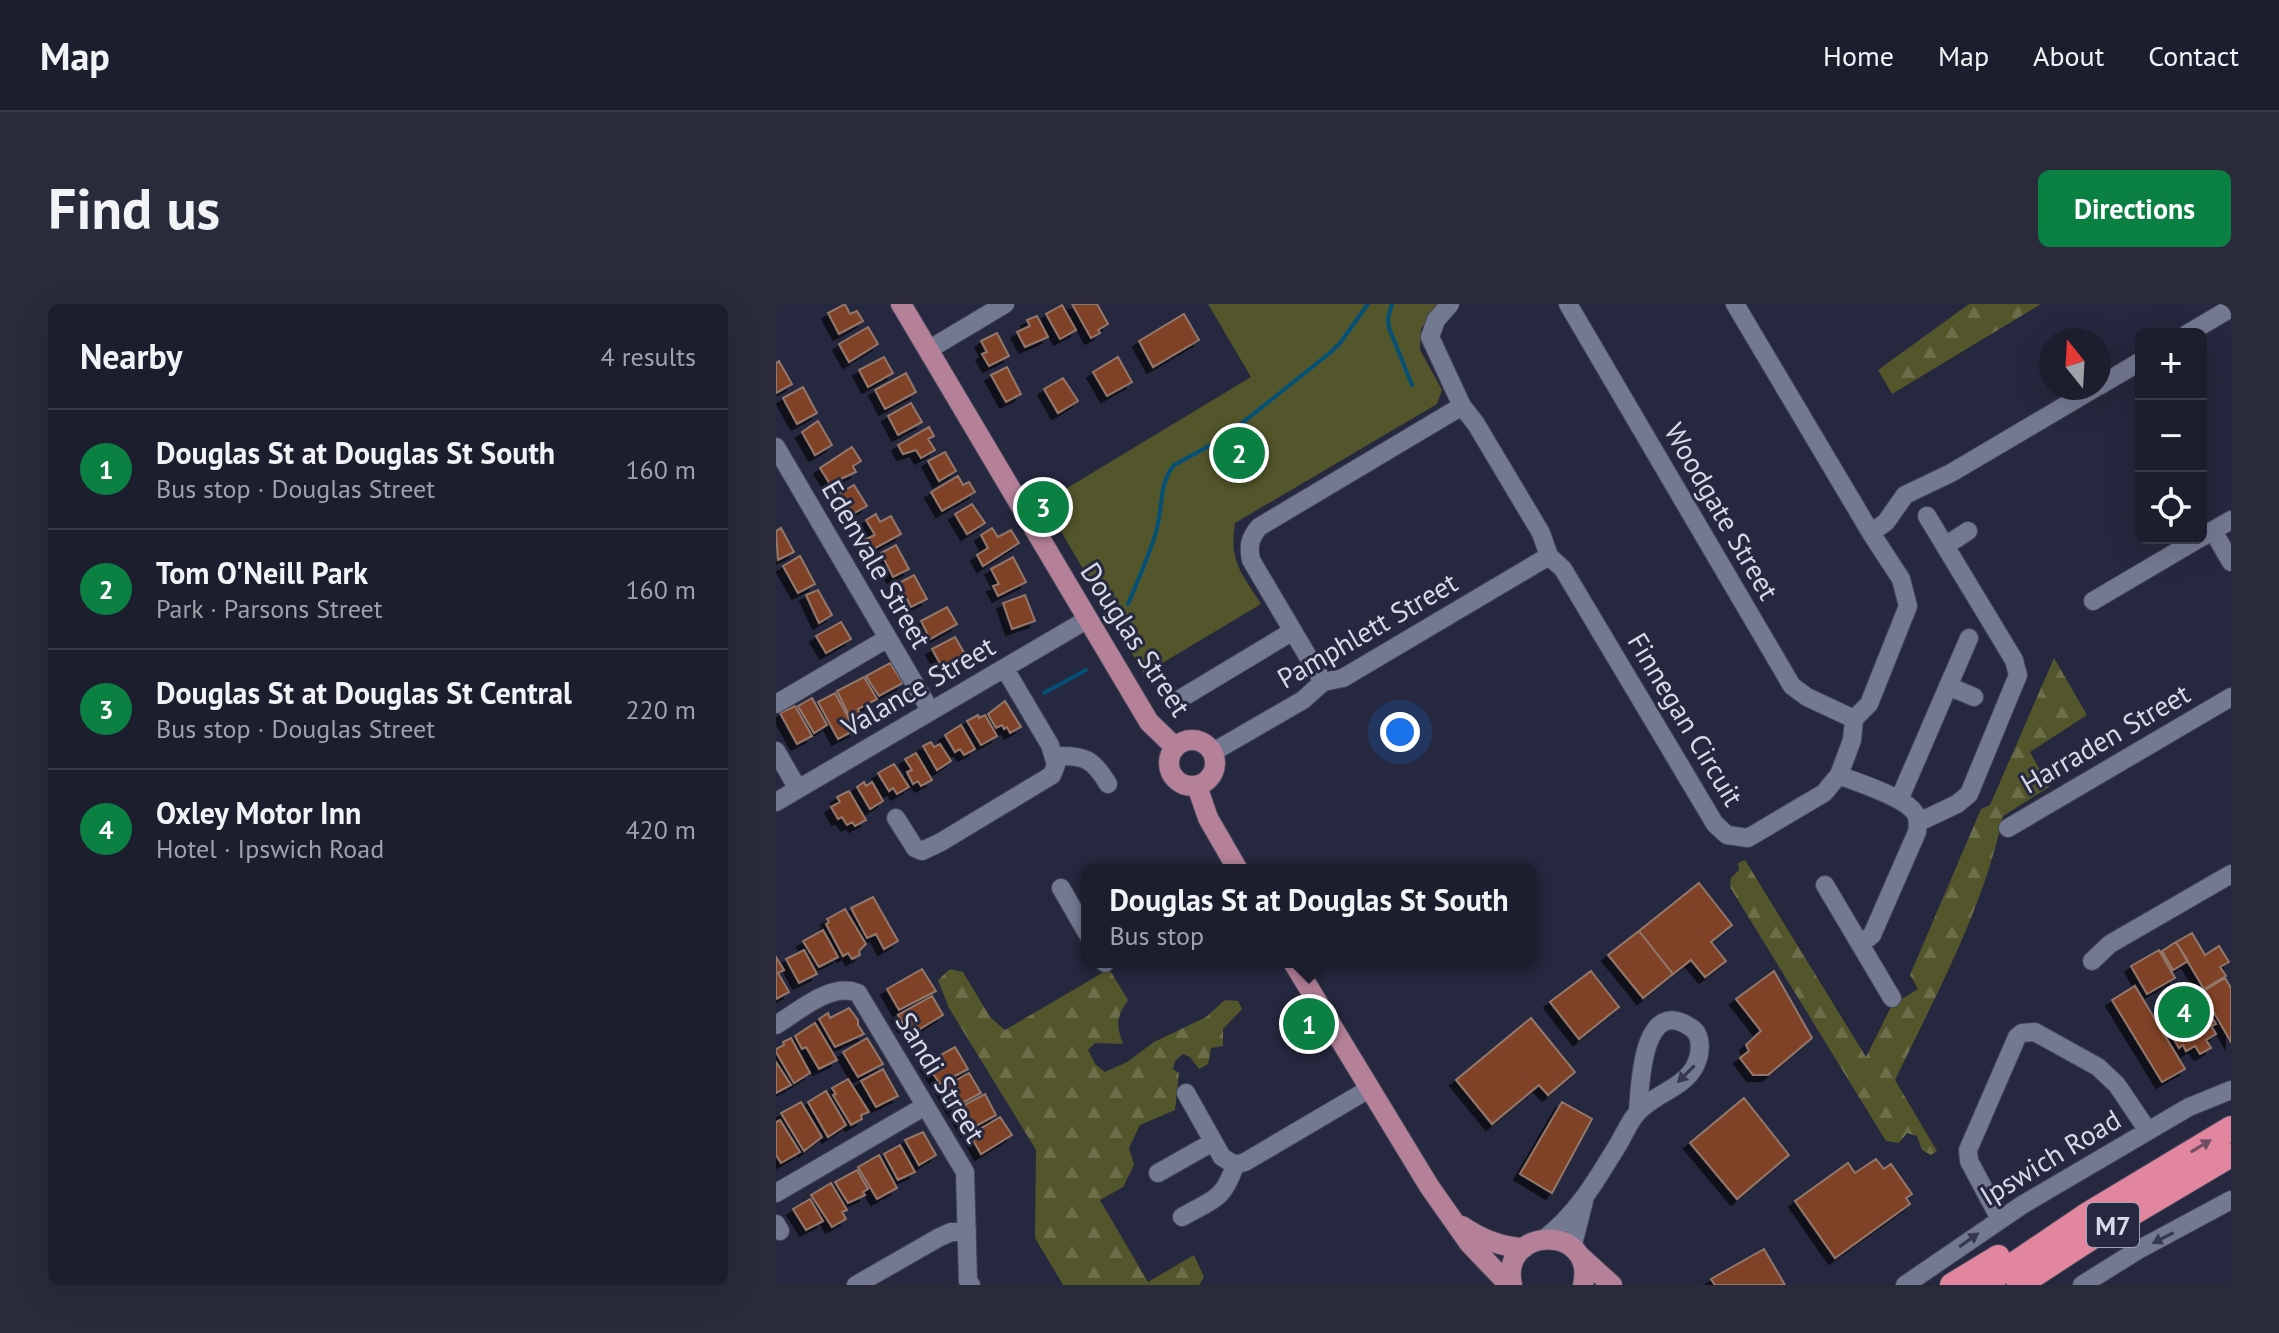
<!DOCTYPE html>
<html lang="en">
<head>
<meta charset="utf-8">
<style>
  body { margin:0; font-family:"PT Sans",sans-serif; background:#292b3a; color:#f1f3f6 }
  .controls { position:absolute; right:24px; top:24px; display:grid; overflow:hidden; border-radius:12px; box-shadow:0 8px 32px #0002 }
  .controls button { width:72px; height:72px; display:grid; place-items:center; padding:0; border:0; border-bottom:2px solid #3a3c4a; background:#1c1e2e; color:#f1f3f6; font:40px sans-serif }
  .compass { position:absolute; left:1263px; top:24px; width:72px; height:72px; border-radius:50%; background:#1c1e2e; box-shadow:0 8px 32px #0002; rotate:342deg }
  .you { position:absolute; left:624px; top:428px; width:28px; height:28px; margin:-20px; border:6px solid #fff; border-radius:50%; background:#1a73e8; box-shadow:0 0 0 12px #1a73e833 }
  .badge { display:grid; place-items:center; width:52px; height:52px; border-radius:50%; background:#0b8043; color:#fff; font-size:26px; font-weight:700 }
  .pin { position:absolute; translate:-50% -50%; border:4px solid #fff; box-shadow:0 2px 8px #0006 }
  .popup { position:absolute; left:305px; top:560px; width:456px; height:104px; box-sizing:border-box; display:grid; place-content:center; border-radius:12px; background:#1c1e2e; filter:drop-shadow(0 2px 6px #0005); font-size:26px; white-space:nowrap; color:#a0a2aa }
  .popup b { font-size:30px; color:#f1f3f6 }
  .popup::after { content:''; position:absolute; left:50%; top:100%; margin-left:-16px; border:16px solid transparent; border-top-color:#1c1e2e }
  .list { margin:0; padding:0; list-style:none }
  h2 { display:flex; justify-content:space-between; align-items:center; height:104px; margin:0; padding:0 32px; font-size:34px }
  h2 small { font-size:26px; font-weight:400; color:#a0a2aa }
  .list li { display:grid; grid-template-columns:52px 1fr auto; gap:24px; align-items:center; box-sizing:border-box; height:120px; padding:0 32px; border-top:2px solid #3a3c4a }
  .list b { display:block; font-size:30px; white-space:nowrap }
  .list p { margin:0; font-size:26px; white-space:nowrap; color:#a0a2aa }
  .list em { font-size:26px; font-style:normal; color:#a0a2aa }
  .icon { flex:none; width:44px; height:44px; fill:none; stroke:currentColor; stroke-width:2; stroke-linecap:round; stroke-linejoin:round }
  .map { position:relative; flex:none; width:1455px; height:981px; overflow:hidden; border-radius:12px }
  header { display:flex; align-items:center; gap:48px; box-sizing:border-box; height:112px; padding:0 40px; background:#1c1e2e; border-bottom:2px solid #3a3c4a }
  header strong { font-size:38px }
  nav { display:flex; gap:44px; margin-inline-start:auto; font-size:28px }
  .intro { display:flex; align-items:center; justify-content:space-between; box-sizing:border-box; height:192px; padding:0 48px }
  h1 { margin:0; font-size:56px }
  .button { padding:20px 36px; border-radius:12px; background:#0b8043; color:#fff; font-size:28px; font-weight:700 }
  main { display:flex; gap:48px; padding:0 48px }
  aside { flex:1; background:#1c1e2e; border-radius:12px; box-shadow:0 8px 32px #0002 }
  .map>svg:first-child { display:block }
  .green { fill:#53562a }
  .forest { fill:url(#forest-firs) }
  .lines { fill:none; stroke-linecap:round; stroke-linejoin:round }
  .stream { stroke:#045077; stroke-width:4 }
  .building { fill:#7f4328; stroke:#93776b; stroke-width:2; filter:url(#shadow) }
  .minor-casing { stroke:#434557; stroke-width:20 }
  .major-casing { stroke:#434557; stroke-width:22 }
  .highway-casing { stroke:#434557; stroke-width:26 }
  .minor { stroke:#747992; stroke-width:18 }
  .major { stroke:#b58199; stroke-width:20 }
  .highway { stroke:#e1869e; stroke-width:24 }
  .oneway { fill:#35384f }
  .oneway2 { fill:#704e64 }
  .labels { text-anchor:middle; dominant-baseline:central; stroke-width:6; stroke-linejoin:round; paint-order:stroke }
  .shield { fill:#25283e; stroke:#a1a4b4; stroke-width:2 }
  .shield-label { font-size:26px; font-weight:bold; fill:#d6d9e7 }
  .street-label { font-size:28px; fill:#d6d9e7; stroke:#25283e }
</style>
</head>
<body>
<header>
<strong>Map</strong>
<nav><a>Home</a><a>Map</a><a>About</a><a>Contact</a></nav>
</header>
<div class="intro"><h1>Find us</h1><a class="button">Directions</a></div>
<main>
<aside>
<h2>Nearby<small>4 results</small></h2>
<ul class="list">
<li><span class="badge">1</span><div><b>Douglas St at Douglas St South</b><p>Bus stop · Douglas Street</p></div><em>160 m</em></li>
<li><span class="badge">2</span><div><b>Tom O'Neill Park</b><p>Park · Parsons Street</p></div><em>160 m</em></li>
<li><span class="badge">3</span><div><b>Douglas St at Douglas St Central</b><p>Bus stop · Douglas Street</p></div><em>220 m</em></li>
<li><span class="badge">4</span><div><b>Oxley Motor Inn</b><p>Hotel · Ipswich Road</p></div><em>420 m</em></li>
</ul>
</aside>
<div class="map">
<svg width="1455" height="981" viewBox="0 0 1455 981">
  <defs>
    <pattern id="forest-firs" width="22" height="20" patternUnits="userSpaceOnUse" patternTransform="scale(2)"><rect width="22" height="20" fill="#53562a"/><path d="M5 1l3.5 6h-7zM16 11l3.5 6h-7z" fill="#6b6e49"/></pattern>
    <filter id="shadow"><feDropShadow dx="-6" dy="6" stdDeviation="0" flood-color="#0009"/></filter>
  </defs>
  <rect width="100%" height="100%" fill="#25283e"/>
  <path class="green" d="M432,0H665L645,24L644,46L666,86L661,100L459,219C453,258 465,268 485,300L368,370L268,198L475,73Z"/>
  <path class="forest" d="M1193,0H1265L1116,90L1102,66Z
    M1278,354L1311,411L1254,448L1273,483L1227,512C1207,606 1160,691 1119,776L1161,847L1155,851L1146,846L1141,832L1131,829L1123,839L1110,837L954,583L955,574L963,566L962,559L969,556L1090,753L1116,701L1142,685L1134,671L1205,505L1214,501Z
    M174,665L187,668L214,713L229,726L333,665L352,696C340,714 340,720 347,740L319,739L312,746L320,761L329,768L351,758L378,738L430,713L449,696L462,697L466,705L447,725V742L435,744L432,760L423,765L414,753L407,750L399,757L397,765L403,769L399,806L364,821L353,844L358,861L347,883L324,896L372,978L418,951L428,973L423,981H287L259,934L260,846L173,704L162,676Z"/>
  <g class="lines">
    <path class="stream" d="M616,0L612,14L613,24L636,81
      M352,300C362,276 373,252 380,228C387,206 382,181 398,161L446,135L555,48L564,39L592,0
      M268,389L310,366"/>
  </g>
  <path class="building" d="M69,0L74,10L81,7L87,17L63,30L52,9Z
    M296,0H321L332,20L322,26L324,29L315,34Z
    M286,1L300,26L284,35L270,10Z
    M408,10L423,36L377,63L363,37Z
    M261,12L272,33L249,43L241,28L254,22L251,16Z
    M92,23L102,40L73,58L63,40Z
    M221,29L233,52L213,62L206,50L211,48L205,37Z
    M108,53L117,69L92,83L83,66Z
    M342,53L356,78L331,92L317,68Z
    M3,57L16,80L0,89V59Z
    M231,63L245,90L230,98L215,71Z
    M130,69L140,88L109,105L99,86Z
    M287,74L302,97L282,109L268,85Z
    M27,83L41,109L21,120L7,94Z
    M135,99L146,118L122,131L112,112Z
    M42,117L56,141L39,151L26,128Z
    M153,123L158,132L152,135L159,146L145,154L140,146L127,150L122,141Z
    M76,143L85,157L77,162L80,168L54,180L44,164Z
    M169,148L180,167L163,177L152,157Z
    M182,172L187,181L193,178L199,188L166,207L155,188Z
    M78,181L91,202L73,212L60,191Z
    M196,200L209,219L191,230L179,210Z
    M100,210L104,218L115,212L125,230L94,247L88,236L99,231L90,216Z
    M5,224L18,248L2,256L0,227Z
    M216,224L222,233L235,226L243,239L207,262L201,251L212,244L205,231Z
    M120,241L133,265L117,273L105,249Z
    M24,252L39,280L22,289L7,262Z
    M237,253L250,278L222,292L217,282L223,280L215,265Z
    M138,271L151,295L135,303L123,279Z
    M42,286L56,311L43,319L30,291Z
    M249,291L259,317L236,325L227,299Z
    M171,303L181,320L154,335L145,317Z
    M65,318L75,335L50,349L40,332Z
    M179,333L190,352L167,365L156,345Z
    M114,359L127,379L103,392L90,372Z
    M88,373L101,395L82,405L84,411L75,415L61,387Z
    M59,389L79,426L62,435L42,398Z
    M36,394L51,421L38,429L22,402Z
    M229,397L245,423L234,429L231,423L228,425L226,421L220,424L212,410Z
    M19,402L36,432L21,440L4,409Z
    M202,411L203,414L209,411L221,432L205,441L191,417Z
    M185,421L199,445L188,451L184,445L179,448L169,431Z
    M155,438L158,443L164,440L175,457L161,466L147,442Z
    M140,449L156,476L145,482L142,477L137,480L131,468L136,466L129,455Z
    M118,460L133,483L121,490L117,484L113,487L102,469Z
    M88,478L90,482L96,478L107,497L94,505L81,483Z
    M73,487L90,516L79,522L76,518L71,521L66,513L62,515L55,503L64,498L61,493Z
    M923,579L956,621L935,638L950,657L929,673L915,656L897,670L863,627Z
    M97,593L122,637L108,645L100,630L91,634L75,604Z
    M69,605L90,640L83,647L84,651L76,655L72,649L67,652L50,620L53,618L51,615Z
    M47,626L62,653L43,663L27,637Z
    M863,627L897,670L867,694L832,651Z
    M1416,629L1429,651L1443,642L1453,658L1444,663L1450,672L1428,685L1400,638Z
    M1400,638L1412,657L1397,666L1386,647Z
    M28,646L41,670L23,679L10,655Z
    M1383,646L1399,674L1371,690L1355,662Z
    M0,653L8,666L2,669L13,688L0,695Z
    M146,665L160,687L123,706L111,685Z
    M815,667L843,703L803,735L774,698Z
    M998,667L1036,734L992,771H977L964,754L973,747L970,741L985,727L960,695Z
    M1449,674L1455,684V738L1426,688Z
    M1359,682L1409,765L1386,778L1336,696Z
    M156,692L167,711L137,729L133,721L128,722L122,711Z
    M73,704L82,716V721L88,730L59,743L43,715L52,709L54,714Z
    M1425,707L1430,715L1435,712L1440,720L1435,722L1440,730L1430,736L1435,744L1424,750L1419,742L1410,747L1407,741L1403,744L1397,734L1401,732L1397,724Z
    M755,714L799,768L772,791L763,781L716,820L680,776Z
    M39,719L61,756L43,765L30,743L26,745L19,732Z
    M15,734L34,769L18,779L0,748V745L8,741L7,738Z
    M91,734L107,760L82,773L67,748Z
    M179,743L192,765L164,780L150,759Z
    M0,758L15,781L0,789Z
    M107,765L122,792L100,803L85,777Z
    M193,769L205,789L177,804L166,784Z
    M72,775L93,808L85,811L86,815L75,821L57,791L60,790L56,784Z
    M50,787L70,821L52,833L32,798Z
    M209,790L220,811L191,827L179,806Z
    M968,794L1013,851L961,895L914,839Z
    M25,798L46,833L28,847L5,809Z
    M786,798L816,815L776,889L744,870Z
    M224,813L236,831L205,850L194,831Z
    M4,816L24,848L5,859L0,851V818Z
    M147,828L160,851L143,861L129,836Z
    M124,841L139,868L122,876L108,850Z
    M103,851L121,884L101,895L82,863Z
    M1100,855L1108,865L1115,860L1136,890L1130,894L1134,900L1059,954L1019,897L1072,859L1079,869Z
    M81,866L92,885L87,888L89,891L72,899L59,878Z
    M55,879L71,906L66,908L70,915L56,923L35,891Z
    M34,895L47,917L30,926L17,905Z
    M988,945L1009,981H939L935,975Z"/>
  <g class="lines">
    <defs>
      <path id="minor" d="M674,0L660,16L654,33L686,102L700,120L765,229L773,252L787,265L939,520L951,531L972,534L1048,489L1063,471L1076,436L1078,415L1093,400L1132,302L1125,275L1095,229L959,0
        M792,0L1016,382L1031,393L1078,415
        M1411,30L1455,4
        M152,46L229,0
        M1323,82L1365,57
        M0,143L154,406
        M1437,227L1455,258
        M1095,229L1110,218L1129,191L1175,169L1319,84
        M1426,233L1455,216
        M1169,242L1192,227
        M1317,297L1424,234
        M547,378L475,256C472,242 474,234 483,223L686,102
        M1172,382L1198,393
        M399,398L517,327
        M0,400L112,334
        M0,447L22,485
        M437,448L527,396L547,378L567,374L773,252
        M279,452C309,451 317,455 332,480
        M1063,471C1082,479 1129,493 1139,509C1143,515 1142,521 1141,528L1096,631L1084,640
        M1123,496L1193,334
        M0,498L312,315
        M120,514L139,544L146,547L165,538L276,471L280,461L274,441L229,365
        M1143,518L1181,500L1193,490L1242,371L1238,356L1151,212
        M1232,524L1455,393
        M1049,581L1116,694
        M285,584L311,629
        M1316,657L1334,640L1455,570
        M328,658L329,659
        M0,721C23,707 55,678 82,689L189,868L192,977L195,981
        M410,789L446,853L459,861L469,858L593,785
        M382,869L437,838
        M0,889L149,802
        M406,913C437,895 447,897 459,861
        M1224,915L1193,857L1192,846L1241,733L1246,729L1259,728L1322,763L1341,781L1372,827
        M0,920L4,927
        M768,935C802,909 821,875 843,839C849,829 854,816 862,808C878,790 908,784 919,762C925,750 927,730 914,723C866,691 864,782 862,807
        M796,944L808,897
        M80,981L162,934L175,928H191
        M1129,981L1246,901L1413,803L1455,786
        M1306,981L1362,946L1455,896"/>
      <path id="major" d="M125,0L373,418L399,443
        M393 459a23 23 0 1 1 46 0a23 23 0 1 1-46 0Z
        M421,482L432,514L462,566
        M517,658L653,882L693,939L733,981
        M686,922C705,935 724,943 748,944
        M804,952L836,981
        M736,981C723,921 821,920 807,981"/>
      <path id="highway" d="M1176,981L1222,953
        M1207,981L1312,910L1455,824
        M1243,981L1315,934L1455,851"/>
    </defs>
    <use href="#minor" class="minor-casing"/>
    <use href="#major" class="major-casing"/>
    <use href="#highway" class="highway-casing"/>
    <use href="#minor" class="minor"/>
    <use href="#major" class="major"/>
    <use href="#highway" class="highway"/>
  </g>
  <defs><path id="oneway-solid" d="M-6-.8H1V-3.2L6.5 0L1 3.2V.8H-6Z" transform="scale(2)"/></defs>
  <g class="oneway">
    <use href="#oneway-solid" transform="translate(910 770) rotate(135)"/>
    <use href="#oneway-solid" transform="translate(1387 934) rotate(153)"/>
    <use href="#oneway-solid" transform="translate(1193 936) rotate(-35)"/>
  </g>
  <use class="oneway2" href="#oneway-solid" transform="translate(1425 842) rotate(-31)"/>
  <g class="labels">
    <rect class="shield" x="1311" y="899" width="52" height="44" rx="6"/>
    <g class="shield-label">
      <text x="1337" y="921">M7</text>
    </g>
    <g class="street-label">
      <text transform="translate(946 207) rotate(60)">Woodgate Street</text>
      <text transform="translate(101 260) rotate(60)">Edenvale Street</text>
      <text transform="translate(591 326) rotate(-30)">Pamphlett Street</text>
      <text transform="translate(360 335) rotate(57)">Douglas Street</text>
      <text transform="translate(142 382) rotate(-30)">Valance Street</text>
      <text transform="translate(910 415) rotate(59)">Finnegan Circuit</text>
      <text transform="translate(1329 434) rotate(-30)">Harraden Street</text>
      <text transform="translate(165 773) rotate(59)">Sandi Street</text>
      <text transform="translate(1274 853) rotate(-31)">Ipswich Road</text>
    </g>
  </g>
</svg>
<div class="controls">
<button>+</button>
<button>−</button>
<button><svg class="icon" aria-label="locate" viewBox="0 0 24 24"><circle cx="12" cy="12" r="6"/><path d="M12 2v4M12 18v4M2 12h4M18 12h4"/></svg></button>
</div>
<svg class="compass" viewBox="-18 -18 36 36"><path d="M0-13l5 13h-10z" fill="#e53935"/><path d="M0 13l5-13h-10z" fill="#a0a2aa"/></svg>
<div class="you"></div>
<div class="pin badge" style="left:533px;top:720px">1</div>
<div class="popup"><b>Douglas St at Douglas St South</b>Bus stop</div>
<div class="pin badge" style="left:463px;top:149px">2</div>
<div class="pin badge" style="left:267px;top:203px">3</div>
<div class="pin badge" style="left:1408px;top:708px">4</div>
</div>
</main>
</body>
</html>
